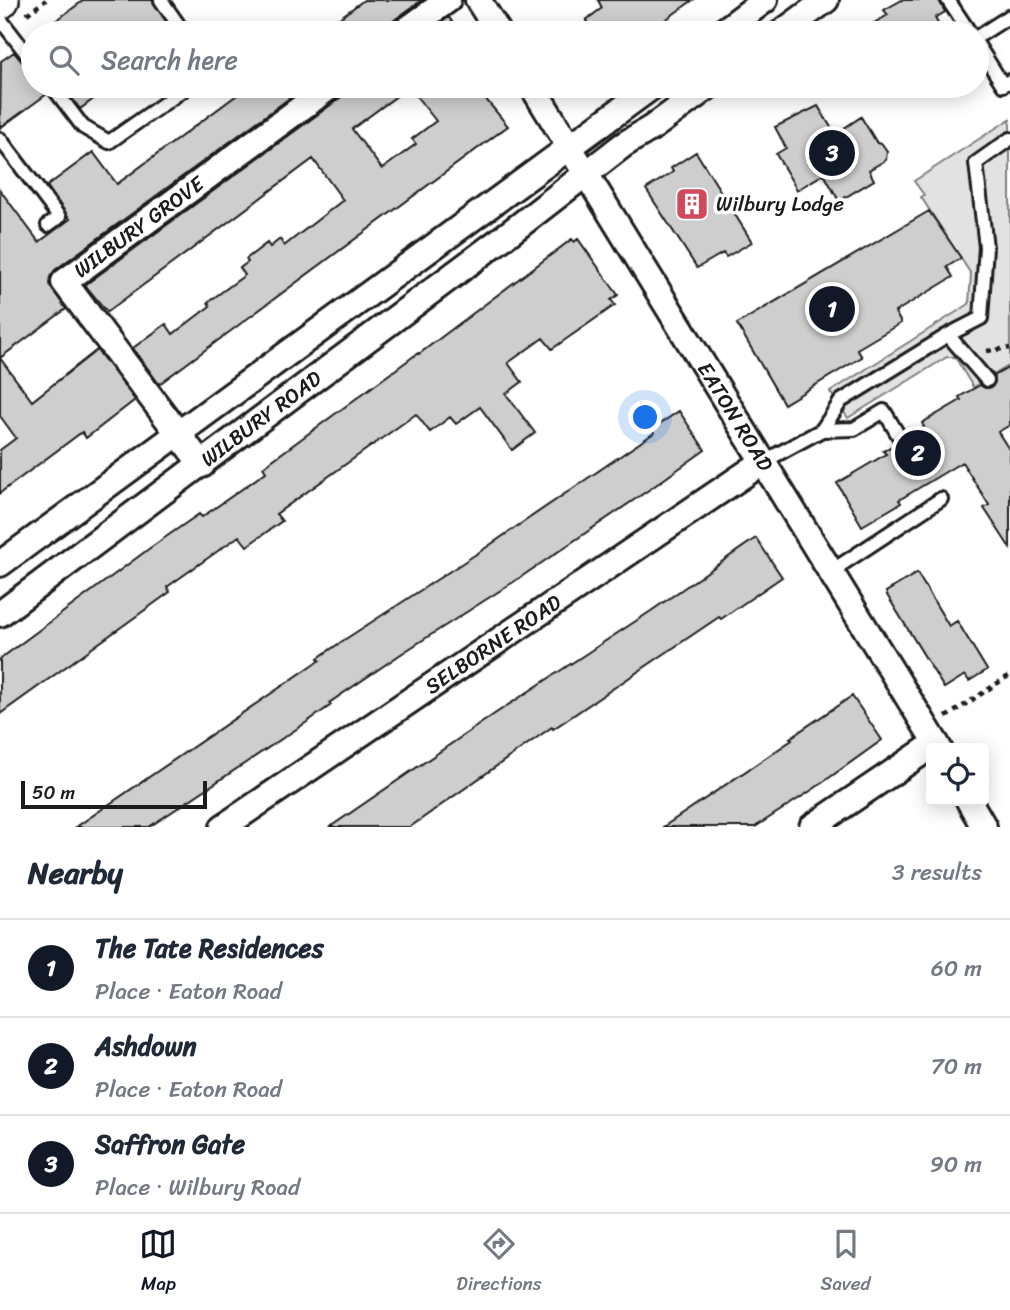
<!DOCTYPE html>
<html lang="en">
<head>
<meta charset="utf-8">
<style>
  body { margin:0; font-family:Sriracha,sans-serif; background:#f6f6f7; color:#1f2937 }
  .controls { position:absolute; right:21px; bottom:21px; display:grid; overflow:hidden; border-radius:7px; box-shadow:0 4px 18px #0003 }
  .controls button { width:63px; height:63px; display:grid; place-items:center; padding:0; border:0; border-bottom:2px solid #e0e1e3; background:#fff; color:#1f2937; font:35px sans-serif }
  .scale { position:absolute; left:21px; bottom:18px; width:186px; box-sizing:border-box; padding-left:7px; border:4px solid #1c1c1c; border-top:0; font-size:19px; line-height:24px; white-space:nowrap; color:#1c1c1c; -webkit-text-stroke:5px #fff; paint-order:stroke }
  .you { position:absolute; left:646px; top:418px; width:24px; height:24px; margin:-18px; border:5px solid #fff; border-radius:50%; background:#1a73e8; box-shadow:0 0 0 10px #1a73e833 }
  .badge { display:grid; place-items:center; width:46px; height:46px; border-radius:50%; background:#111827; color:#fff; font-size:23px; font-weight:700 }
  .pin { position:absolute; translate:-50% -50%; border:4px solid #fff; box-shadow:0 2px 7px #0006 }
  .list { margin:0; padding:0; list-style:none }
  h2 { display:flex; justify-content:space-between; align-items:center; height:91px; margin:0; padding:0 28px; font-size:30px }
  h2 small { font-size:23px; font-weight:400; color:#747a83 }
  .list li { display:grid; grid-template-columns:46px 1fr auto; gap:21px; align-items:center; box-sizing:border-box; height:98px; padding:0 28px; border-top:2px solid #e0e1e3 }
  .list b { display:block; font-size:26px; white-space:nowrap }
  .list p { margin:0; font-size:23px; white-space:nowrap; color:#747a83 }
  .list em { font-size:23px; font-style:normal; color:#747a83 }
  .icon { flex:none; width:38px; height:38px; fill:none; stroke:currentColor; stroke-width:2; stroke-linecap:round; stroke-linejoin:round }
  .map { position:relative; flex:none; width:1010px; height:827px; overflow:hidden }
  .search { position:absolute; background:#fff; box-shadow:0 4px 18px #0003; left:21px; right:21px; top:21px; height:77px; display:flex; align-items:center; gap:18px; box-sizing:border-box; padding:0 24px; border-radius:38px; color:#747a83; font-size:26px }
  .sheet { height:385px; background:#fff }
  nav { display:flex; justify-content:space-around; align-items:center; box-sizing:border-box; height:98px; border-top:2px solid #e0e1e3; background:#fff; font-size:19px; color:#747a83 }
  nav a { display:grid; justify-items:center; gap:4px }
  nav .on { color:#111827 }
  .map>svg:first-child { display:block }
  .green { fill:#e2e2e2; stroke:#7f7f7f; stroke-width:2 }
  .building { fill:#cecece; stroke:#1c1c1c; stroke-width:2; fill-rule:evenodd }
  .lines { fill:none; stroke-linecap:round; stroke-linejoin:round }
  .lane-casing { stroke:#1c1c1c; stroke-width:18 }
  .street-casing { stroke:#1c1c1c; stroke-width:30 }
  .secondary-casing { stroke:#1c1c1c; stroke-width:38 }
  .path { stroke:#1c1c1c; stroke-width:4.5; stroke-dasharray:5 5; stroke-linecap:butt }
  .lane { stroke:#fff; stroke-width:12 }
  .street { stroke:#fff; stroke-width:24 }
  .secondary { stroke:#fff; stroke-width:33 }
  .labels { text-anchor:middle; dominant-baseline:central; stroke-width:7; stroke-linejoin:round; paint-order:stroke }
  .poi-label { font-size:21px; fill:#1c1c1c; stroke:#fff; text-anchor:start }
  .street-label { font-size:21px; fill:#1c1c1c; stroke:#fff }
</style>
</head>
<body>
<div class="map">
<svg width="1010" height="827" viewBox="0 0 1010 827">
  <rect width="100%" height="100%" fill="#fff"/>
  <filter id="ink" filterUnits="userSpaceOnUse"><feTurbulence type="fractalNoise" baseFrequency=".0143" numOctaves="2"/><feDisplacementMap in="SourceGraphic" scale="14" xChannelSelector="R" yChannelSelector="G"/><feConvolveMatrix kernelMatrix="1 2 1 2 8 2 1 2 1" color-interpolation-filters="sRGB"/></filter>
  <g filter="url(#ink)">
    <path class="green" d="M1010,119V365L973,387L955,357H947L848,418L830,392L969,304L971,274L921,197L924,195L914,181Z"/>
    <path class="building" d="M84,0H152L174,33H39Z
      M364,0H422L393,21L387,33H319Z
      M598,0H693L647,33H596L586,20L602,8Z
      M902,0H939L945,12L935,18L943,33H856L888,15L884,10Z
      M449,17L459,33H427Z
      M14,52L27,68L33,71V86H43L47,94L0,128L1,61Z
      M63,86H111L80,109Z
      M249,86H306L55,270L50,277L49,284L66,309L0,358L32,401L97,350L135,400L86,438L82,432L0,493V450L16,438L0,416V190L39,242L70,219L47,186L93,152L117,184Z
      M346,86H475L508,126L159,384L133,348L166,324L173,334L210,306L208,302L245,275L240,268L248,262L246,259L267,243L270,247L280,239L284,246L343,200L313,159L107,312L85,285L340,98ZM409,87L436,121L412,139L416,144L382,169L352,129Z
      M818,106L835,134L861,117L877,143L882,144L887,151L886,160L869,170L874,180L839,201L824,174L797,190L776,154L786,148L775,127Z
      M696,152L752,242L726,257L723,253L697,268L646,189L673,172L671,168Z
      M929,211L961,258L947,267L953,277L895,312L901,323L857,349L862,357L784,404L737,324Z
      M572,239L574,242L578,239L618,295L611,300L615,305L552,349L543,338L508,363L522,382L506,394L535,433L512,450L480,407L456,424L450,417L430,432L416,414L276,514L282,521L247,546L239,536L167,587L170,592L0,714V659L150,548L199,514L202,517L266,472L263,467L418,353L419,354Z
      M1010,367V425L998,432L1010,451V548L984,508L989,505L962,462L899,500L901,503L862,526L837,483L886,454L883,451L894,445L899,451L908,450L912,444L909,436L924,427L922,423L961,400L959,397L980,385L985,388L992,387L995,382L994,376Z
      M679,411L705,450L653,487L515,581L401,654L329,703L331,705L307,722L149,827H76L320,660L318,658L344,640L484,549L654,433L652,429Z
      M756,538L782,577L721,619L719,617L553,729L552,727L410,827H330L496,713L651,611Z
      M917,573L949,626L957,621L987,670L969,681L965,675L944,688L887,595L886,592Z
      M852,696L882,740L815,788L755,827H663L792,740L790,738Z"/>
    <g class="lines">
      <defs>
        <path id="lane" d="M161,0L184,33
          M948,0L970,33
          M0,19L33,62
          M977,37L1010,16
          M977,44L1003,85L1010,81
          M52,86L83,127L109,142L189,86
          M0,139L59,217L48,225
          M948,335L987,380
          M822,430L854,429L884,411L903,443
          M763,462L822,430L841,401L948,335L981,318L986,247L976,163L1010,139
          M830,572L941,499"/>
        <g id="street">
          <path d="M478,0L499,33"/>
          <path d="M402,33L448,0"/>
          <path d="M721,33L765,0"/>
          <path d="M781,33L826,0"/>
          <path id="s1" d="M532,86L939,748"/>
          <path id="s2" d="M202,465L64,282L331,86"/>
          <path d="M0,564L653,86"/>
          <path id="s3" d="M0,614L520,225L623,145L653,127L709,86"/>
          <path d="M969,801L984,827"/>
          <path id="s4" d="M223,827L763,462"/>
          <path d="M812,827L936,743"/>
        </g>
        <path id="secondary" d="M0,2L2,0"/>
      </defs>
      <use href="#lane" class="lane-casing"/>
      <use href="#street" class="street-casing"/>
      <use href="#secondary" class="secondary-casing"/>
      <path class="path" d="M27,14L46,0
        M987,351L1010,348
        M946,717L1010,675"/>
      <use href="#lane" class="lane"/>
      <use href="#street" class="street"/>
      <use href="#secondary" class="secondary"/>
    </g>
  </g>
  <defs>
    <symbol id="building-square" viewBox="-11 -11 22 22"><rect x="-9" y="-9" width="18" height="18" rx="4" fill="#d1495b" stroke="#fff"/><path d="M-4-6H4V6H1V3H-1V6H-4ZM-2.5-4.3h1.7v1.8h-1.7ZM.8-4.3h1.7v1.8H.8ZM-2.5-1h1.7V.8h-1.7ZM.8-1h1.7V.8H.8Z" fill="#fff"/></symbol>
  </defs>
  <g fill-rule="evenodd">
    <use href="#building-square" x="673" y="185" width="38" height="38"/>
  </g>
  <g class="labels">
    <g class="poi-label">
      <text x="716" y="204">Wilbury Lodge</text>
    </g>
    <g class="street-label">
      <text stroke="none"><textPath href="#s2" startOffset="322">WILBURY GROVE</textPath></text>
      <text stroke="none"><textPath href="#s1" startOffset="388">EATON ROAD</textPath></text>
      <text stroke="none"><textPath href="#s3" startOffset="326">WILBURY ROAD</textPath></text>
      <text stroke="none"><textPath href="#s4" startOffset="326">SELBORNE ROAD</textPath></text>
    </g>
  </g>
</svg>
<div class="controls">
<button><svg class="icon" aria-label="locate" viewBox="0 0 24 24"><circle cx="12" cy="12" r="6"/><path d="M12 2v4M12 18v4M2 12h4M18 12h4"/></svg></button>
</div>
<div class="scale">50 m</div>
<div class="you"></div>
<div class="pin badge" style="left:832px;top:309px">1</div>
<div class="pin badge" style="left:918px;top:453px">2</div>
<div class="pin badge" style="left:832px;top:153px">3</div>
<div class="search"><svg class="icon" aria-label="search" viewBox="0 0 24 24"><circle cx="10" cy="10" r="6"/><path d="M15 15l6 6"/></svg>Search here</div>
</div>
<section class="sheet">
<h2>Nearby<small>3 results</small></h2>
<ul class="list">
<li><span class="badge">1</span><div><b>The Tate Residences</b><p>Place · Eaton Road</p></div><em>60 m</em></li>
<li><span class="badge">2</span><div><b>Ashdown</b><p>Place · Eaton Road</p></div><em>70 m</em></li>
<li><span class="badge">3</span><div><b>Saffron Gate</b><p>Place · Wilbury Road</p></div><em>90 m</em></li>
</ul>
</section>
<nav>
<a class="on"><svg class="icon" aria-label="map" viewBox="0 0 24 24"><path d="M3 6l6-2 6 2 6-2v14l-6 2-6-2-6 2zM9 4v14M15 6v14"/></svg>Map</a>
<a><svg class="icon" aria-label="directions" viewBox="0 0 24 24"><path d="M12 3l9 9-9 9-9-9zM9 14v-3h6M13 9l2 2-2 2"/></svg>Directions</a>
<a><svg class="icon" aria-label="saved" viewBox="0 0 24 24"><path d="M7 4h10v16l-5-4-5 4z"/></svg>Saved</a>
</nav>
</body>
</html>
